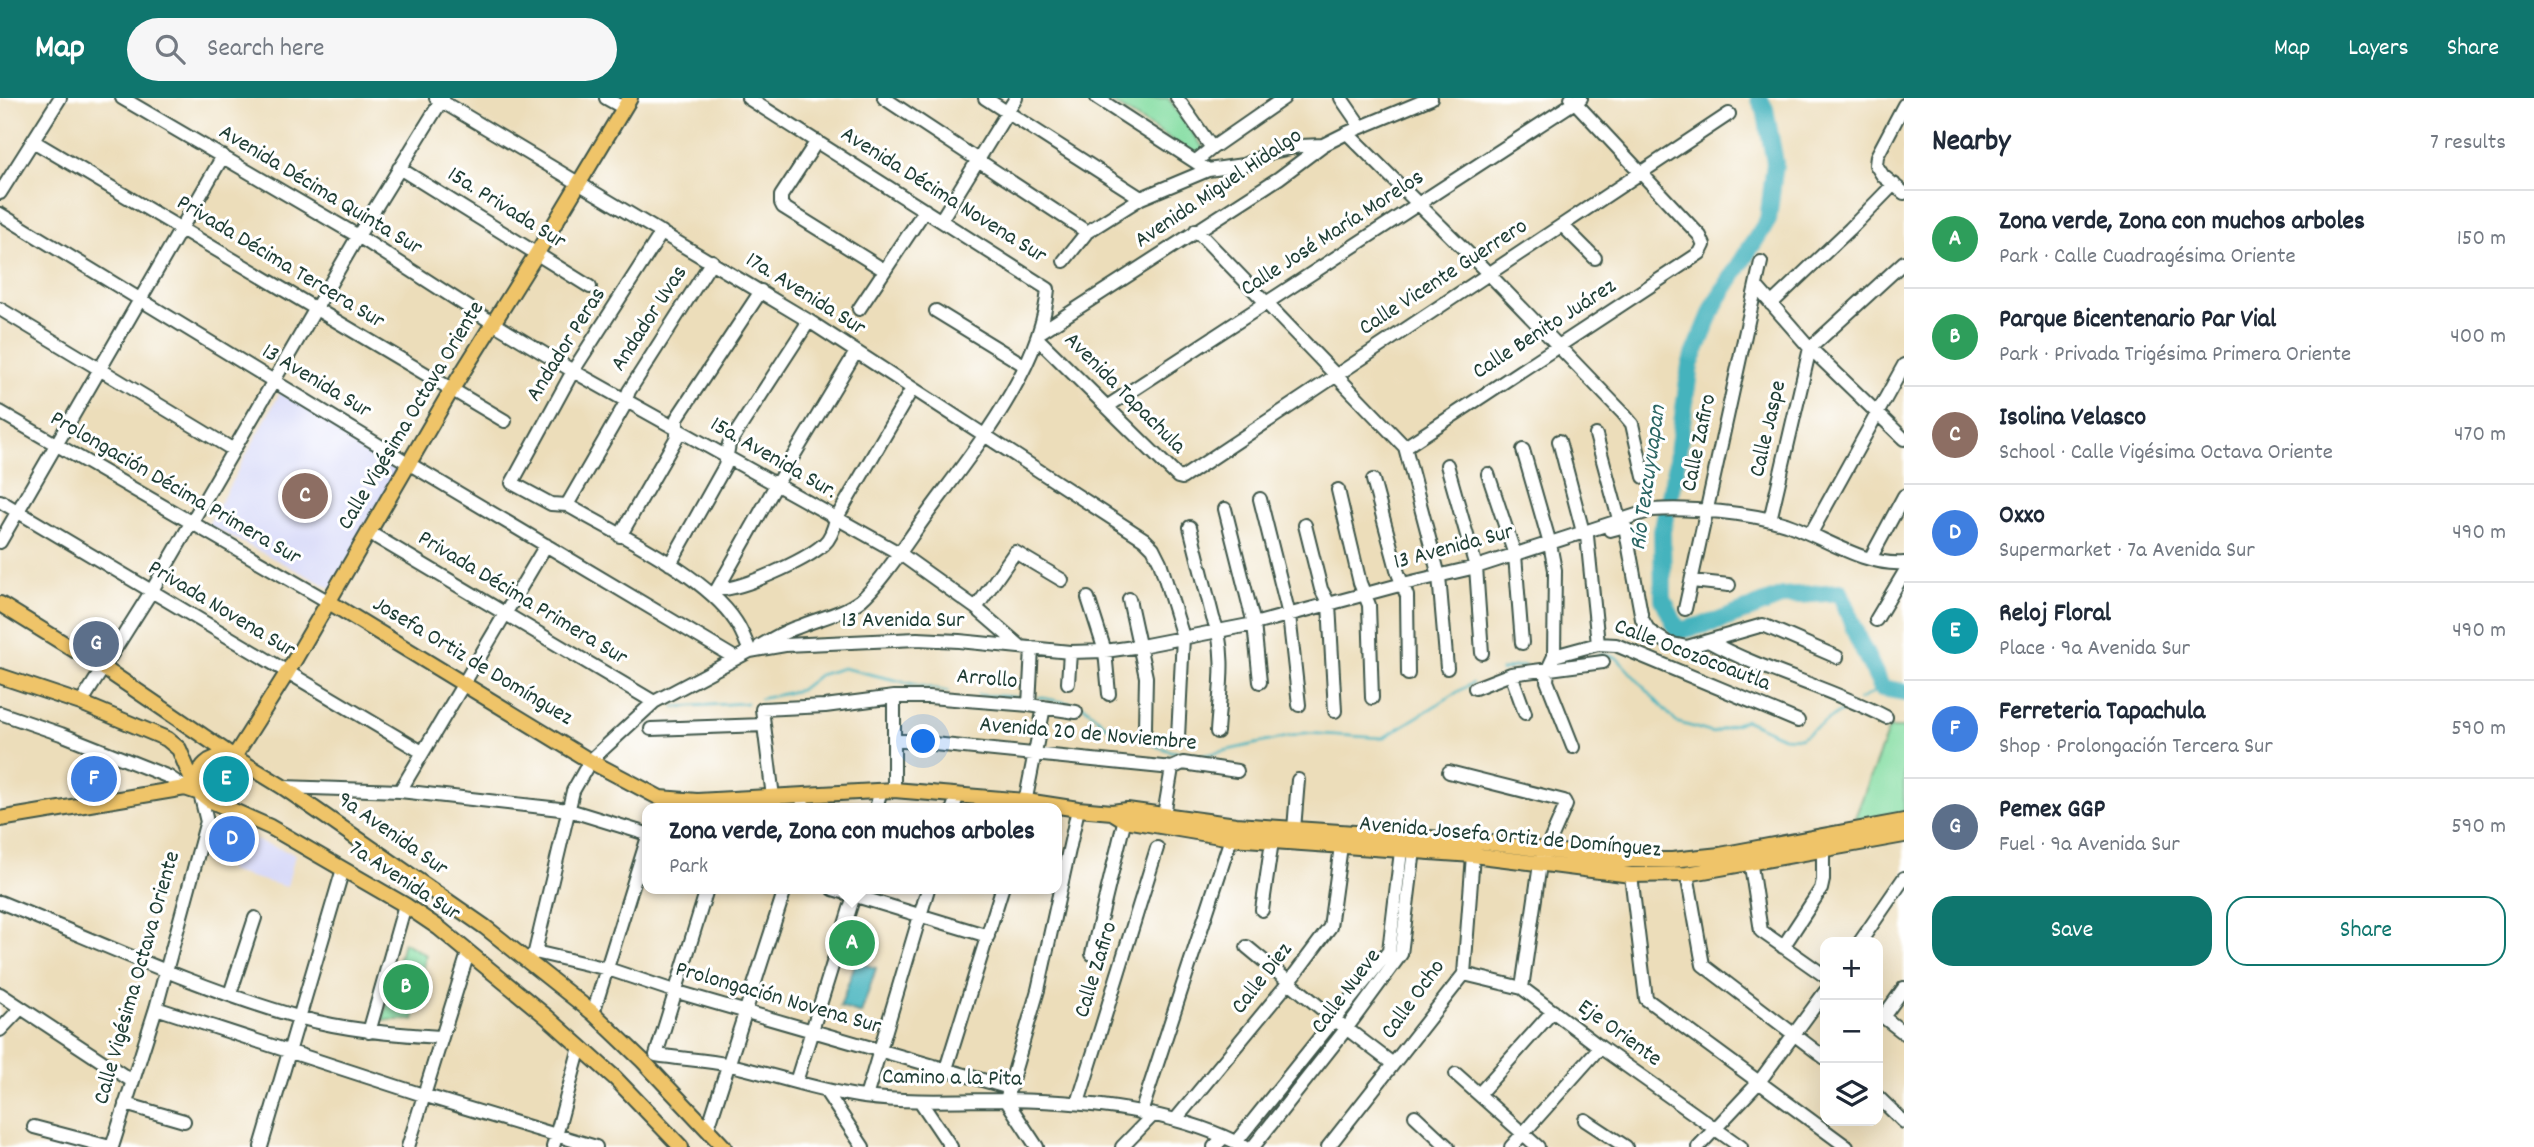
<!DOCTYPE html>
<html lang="en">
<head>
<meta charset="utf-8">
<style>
  body { margin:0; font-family:Dekko,sans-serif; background:#f6f6f7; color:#1f2937 }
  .controls { position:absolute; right:21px; bottom:21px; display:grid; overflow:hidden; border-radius:14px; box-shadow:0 7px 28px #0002 }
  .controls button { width:63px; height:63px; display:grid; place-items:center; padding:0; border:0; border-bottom:2px solid #e0e1e3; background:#fff; color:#1f2937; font:35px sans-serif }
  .you { position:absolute; left:924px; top:644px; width:24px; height:24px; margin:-18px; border:5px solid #fff; border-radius:50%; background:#1a73e8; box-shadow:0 0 0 10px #1a73e833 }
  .badge { display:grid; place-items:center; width:46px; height:46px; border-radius:50%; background:#0f766e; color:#fff; font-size:23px; font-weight:700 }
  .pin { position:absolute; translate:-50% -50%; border:4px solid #fff; box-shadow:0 2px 7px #0006 }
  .popup { position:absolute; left:642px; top:705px; width:420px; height:91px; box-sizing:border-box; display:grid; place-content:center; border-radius:14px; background:#fff; filter:drop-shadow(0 2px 5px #0005); font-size:23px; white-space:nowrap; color:#747a83 }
  .popup b { font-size:26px; color:#1f2937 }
  .popup::after { content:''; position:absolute; left:50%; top:100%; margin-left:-14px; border:14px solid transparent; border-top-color:#fff }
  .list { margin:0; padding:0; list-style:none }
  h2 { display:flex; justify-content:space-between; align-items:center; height:91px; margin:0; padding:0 28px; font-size:30px }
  h2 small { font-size:23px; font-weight:400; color:#747a83 }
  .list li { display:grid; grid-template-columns:46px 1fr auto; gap:21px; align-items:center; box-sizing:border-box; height:98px; padding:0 28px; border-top:2px solid #e0e1e3 }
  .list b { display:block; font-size:26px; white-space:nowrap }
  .list p { margin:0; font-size:23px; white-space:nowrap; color:#747a83 }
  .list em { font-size:23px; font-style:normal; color:#747a83 }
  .actions { display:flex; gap:14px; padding:21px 28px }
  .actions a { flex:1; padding:16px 0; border:2px solid #0f766e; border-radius:21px; text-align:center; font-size:24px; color:#0f766e }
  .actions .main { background:#0f766e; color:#fff }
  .icon { flex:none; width:38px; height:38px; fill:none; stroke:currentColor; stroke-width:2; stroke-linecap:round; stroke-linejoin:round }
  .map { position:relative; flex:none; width:1904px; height:1049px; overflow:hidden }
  header { display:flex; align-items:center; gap:42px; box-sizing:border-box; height:98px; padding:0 35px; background:#0f766e; color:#fff }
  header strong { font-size:33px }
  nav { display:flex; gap:38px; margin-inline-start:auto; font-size:24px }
  .search { width:490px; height:63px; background:#f6f6f7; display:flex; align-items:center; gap:18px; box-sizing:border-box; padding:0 24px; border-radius:38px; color:#747a83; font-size:26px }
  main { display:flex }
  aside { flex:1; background:#fff }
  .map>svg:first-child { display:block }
  .built { fill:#d6d8f8 }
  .green { fill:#84dda2; stroke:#528d6b; stroke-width:2 }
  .water { fill:#44b3bd; stroke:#327878; stroke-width:2 }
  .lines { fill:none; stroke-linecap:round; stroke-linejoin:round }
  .stream { stroke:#44b3bd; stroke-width:2.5 }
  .river { stroke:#44b3bd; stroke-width:18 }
  .minor-casing { stroke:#3e5548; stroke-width:16 }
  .major-casing { stroke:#3e5548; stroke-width:18 }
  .minor { stroke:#fff; stroke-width:12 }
  .major { stroke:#efc469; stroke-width:14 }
  .labels { text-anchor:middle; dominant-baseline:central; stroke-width:6; stroke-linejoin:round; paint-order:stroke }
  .street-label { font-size:23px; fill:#1f3d34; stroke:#fff }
  .water-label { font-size:24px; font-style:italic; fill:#2c6664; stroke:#fff }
</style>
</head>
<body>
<header>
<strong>Map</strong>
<div class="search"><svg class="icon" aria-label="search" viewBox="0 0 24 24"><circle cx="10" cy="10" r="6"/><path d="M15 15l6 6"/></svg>Search here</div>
<nav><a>Map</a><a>Layers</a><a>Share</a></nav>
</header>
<main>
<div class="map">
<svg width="1904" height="1049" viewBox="0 0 1904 1049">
  <rect width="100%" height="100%" fill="#fff"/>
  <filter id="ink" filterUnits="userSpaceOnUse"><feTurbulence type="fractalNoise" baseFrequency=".0143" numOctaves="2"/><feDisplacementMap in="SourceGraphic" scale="14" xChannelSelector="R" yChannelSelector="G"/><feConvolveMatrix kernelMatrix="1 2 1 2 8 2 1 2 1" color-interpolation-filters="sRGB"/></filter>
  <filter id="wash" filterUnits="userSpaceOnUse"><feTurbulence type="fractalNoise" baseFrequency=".00686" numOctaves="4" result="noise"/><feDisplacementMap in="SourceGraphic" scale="28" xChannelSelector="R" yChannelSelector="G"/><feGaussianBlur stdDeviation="1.57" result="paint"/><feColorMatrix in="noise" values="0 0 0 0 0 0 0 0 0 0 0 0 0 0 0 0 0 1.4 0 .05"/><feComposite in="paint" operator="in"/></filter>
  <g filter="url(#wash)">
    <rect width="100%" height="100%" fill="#ecddba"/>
    <path class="built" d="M281,293L402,370L333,491L208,427Z
      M217,729L295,756L287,789L228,773L232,760L226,757L228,751L211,749Z"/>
    <path class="green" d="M1105,0H1168L1204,51L1197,58Z
      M1889,630H1904V719L1853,725Z
      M403,844L426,857L414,922H383Z"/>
    <path class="water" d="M856,863L876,870L861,916L840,909Z"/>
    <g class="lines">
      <path class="stream" d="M1589,560L1603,556L1617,560L1676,624L1713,635L1745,622L1783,639L1800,640L1851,607
        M1501,573L1513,569L1525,568
        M978,597L1024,599
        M1038,599L1084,608L1110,631L1170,653L1201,658L1305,635L1383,640L1472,585
        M760,601L800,592L819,577L843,570L948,594
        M1859,602L1882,590
        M674,609L747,605"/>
      <path class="river" d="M1759,0L1765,11L1775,65L1768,122L1716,204L1690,267L1675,376L1662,433L1663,501L1678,533L1719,523L1783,498L1840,494L1858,541L1882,590L1904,594"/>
    </g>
  </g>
  <g filter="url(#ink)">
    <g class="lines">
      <defs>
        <path id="minor" d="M122,0L358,138L493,225L573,273L899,455L976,510L1020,548
          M436,0L809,223L1144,441L1153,450L1160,464L1183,539L1178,639
          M606,0L624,10
          M748,0L1048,191C1041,275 967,360 920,426C905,447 879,487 861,502C843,516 819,520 798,529C785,533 772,541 760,548
          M884,0L1087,134
          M985,0L1141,100
          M1097,0L1208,72
          M1177,0L1212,50
          M1341,0L1361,29
          M1904,7L1877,58L1876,67L1883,78L1904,95
          M1347,35L1489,176L1622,314L1632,326L1644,379
          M33,43L505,323
          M817,43L781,98V105L783,109L884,172
          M1196,63L1212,50L1284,0
          M399,70L590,189
          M0,95L60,0
          M0,116L408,365L735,560
          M941,122L1016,0
          M1563,128L1595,160
          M1196,132L1405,349L1439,478L1447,570
          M662,134L573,273L512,385L551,406L567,407C617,436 705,476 736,524C742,533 746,544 750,553
          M1064,163L1087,134L1141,100L1208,72L1243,67L1272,54L1300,48L1323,47
          M1756,188L1810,250L1904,341
          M1771,206L1850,131L1894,86
          M0,211L232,351
          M859,211L925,112
          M936,213L1024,267
          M1039,235L1279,80L1323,47L1347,35L1431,0
          M1037,240L1178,379L1182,380L1729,16
          M1108,308L1581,0
          M0,314L329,504
          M1596,337L1619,421
          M1559,343L1583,434L1587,438L1598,546
          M1405,349L1700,155L1704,147L1700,138L1571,0
          M1523,352L1550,446L1555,472L1554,558L1548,571L1547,583L1573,649
          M1447,367L1476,469L1482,555
          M1488,376L1515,457L1522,545
          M1373,382L1398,475L1407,498L1408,576
          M1338,392L1360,485L1369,507L1372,600
          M1260,401L1289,517L1299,607
          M0,403L422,654
          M567,407L623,310L629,293L712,163
          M1225,411L1254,526L1260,584
          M1770,422L1810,250L1904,164
          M1305,427L1321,491L1329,506L1335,613
          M1190,429L1213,520C1228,554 1219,598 1217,634
          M1610,432L1625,428L1642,521L1649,533L1668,545L1687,549L1763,527L1837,559
          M368,434L654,604
          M1811,435L1904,267
          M620,438L677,339V320L761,193
          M0,444L223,58
          M1870,461L1904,398
          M670,466L725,368L729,346L809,223
          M1692,483L1729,487
          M717,491C740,493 806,462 824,446C831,440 834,430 836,421L912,291
          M714,497L776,387L856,254
          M1088,500L1105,553L1109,596
          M1129,501L1146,579L1145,629
          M976,510L1015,454L1062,482
          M1685,511L1761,164
          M1876,522L1904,475
          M1708,543C1765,574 1828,589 1886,619
          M1554,558L1598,546L1616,547L1798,623
          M1511,576L1525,615
          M1068,585L1070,554
          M1475,590L1511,576L1603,564
          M894,599V692
          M81,605L151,494L358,138L443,0
          M1029,607L1032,550
          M0,615L61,636L169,679L185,690
          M651,631L764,627
          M894,642L1172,670L1183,665L1237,673
          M1449,674L1564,703L1566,707L1540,766L1522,890
          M283,689L400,693L569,712L647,736
          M400,693L546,447
          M773,699L762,611L825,608L894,599H929L1029,607L1076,614
          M802,710L804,697
          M876,710L881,692
          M953,710L958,697
          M1024,710L1044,609
          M1164,717L1172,670
          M1294,731L1298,682
          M1749,755L1761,833L1825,878
          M1687,776L1703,867L1825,960
          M1631,777L1646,901L1847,1049
          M833,791L988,838
          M0,804C99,844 196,890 298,919C345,932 392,936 440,939
          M1262,812L1272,743
          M1860,844L1904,780
          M1247,849L1334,921L1393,966
          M1783,849L1821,791L1823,782V751
          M535,854L608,871L674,893L1010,990
          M1092,856L1127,712
          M527,863L535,854L573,693L590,663L654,604L750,553L785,547L917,541L959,543L1070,554L1105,553L1141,548L1254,526L1403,486L1476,469L1652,412C1690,409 1750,415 1786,426C1824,439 1863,468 1904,465
          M1464,876L1522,890L1600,949L1741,1049
          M0,896L132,983
          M230,896L255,820
          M156,910L423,997L596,1049
          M593,915L647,742
          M1878,915L1904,935
          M1883,919L1904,890
          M0,932L21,910
          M369,934L405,807
          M656,957C681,961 706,962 730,967C775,977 818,993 864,999C912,1005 960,1002 1007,1002C1084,1003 1177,1012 1245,1049
          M656,957L707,791
          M946,971L1002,791
          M1456,976L1538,1049
          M796,984L856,791
          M825,992L863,1049
          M1479,996L1553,913
          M866,999L928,791
          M1878,999L1904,1024
          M920,1003L951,1049
          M1078,1005L1157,750
          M125,1006L184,1023
          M1141,1015L1231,740
          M1415,1018L1448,1049
          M1176,1021L1289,884L1330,829L1341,748
          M1585,1022L1626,1049
          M34,1029L110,1049
          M708,1030L785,791
          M1236,1044L1389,853L1402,745
          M112,1049L156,910L205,730L207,724L200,695
          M261,1049L343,771
          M408,1049L468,855
          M553,1049L580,949
          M1037,1049L1006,1002L1038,892L1078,711
          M1122,1049L1152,1018
          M1214,1049L1224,1039
          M1253,1049L1346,931L1401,856L1415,744
          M1328,1049L1464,876L1473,757
          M1511,1049L1600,949
          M1698,1049L1759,984L1825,894"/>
        <path id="major" d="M329,504L590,663L660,700L697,703L894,692L1026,703L1078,711L1112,714L1127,712L1236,727L1415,739L1484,744L1623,762H1672L1720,757L1904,723
          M0,506L102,569L234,659L283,689L485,829L593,915L643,963L724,1049
          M0,578L81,605L167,641L179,651L194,687L200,695L209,702L270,729L405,807L439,830L547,919L615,980L681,1049
          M234,659L287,575L452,291L537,155L630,0
          M199,694C193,668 211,656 234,659
          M221,707C233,691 239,680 234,659
          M1112,714L1125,722L1231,740L1473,757L1631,777L1687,776L1904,737
          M0,721L185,690L200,695"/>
      </defs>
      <use href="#minor" class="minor-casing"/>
      <use href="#major" class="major-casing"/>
      <use href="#minor" class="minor"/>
      <use href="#major" class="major"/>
    </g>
  </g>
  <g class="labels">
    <g class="street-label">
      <text transform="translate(1219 91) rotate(-34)">Avenida Miguel Hidalgo</text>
      <text transform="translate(320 93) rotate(31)">Avenida Décima Quinta Sur</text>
      <text transform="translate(943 98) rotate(32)">Avenida Décima Novena Sur</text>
      <text transform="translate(506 111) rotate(32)">15a. Privada Sur</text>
      <text transform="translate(1333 136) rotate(-33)">Calle José María Morelos</text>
      <text transform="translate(280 165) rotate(31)">Privada Décima Tercera Sur</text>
      <text transform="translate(1444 180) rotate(-33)">Calle Vicente Guerrero</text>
      <text transform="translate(805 197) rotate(32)">17a. Avenida Sur</text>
      <text transform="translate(650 221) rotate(-57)">Andador Uvas</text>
      <text transform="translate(1545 232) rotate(-33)">Calle Benito Juárez</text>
      <text transform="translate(567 247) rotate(-58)">Andador Peras</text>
      <text transform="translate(316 284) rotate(31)">13 Avenida Sur</text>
      <text transform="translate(1124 296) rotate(45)">Avenida Tapachula</text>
      <text transform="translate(412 318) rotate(-59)">Calle Vigésima Octava Oriente</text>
      <text transform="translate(1769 331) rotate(-77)">Calle Jaspe</text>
      <text transform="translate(1700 345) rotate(-78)">Calle Zafiro</text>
      <text transform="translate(773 361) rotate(30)">15a. Avenida Sur.</text>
      <text transform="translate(175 391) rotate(30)">Prolongación Décima Primera Sur</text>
      <text transform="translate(1454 450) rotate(-15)">13 Avenida Sur</text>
      <text transform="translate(522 501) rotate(31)">Privada Décima Primera Sur</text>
      <text transform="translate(221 512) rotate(31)">Privada Novena Sur</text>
      <text x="903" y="523">13 Avenida Sur</text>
      <text transform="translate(1692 558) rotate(21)">Calle Ocozocoautla</text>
      <text transform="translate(472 564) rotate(31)">Josefa Ortiz de Domínguez</text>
      <text transform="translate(987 582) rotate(5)">Arrollo</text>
      <text transform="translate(1088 637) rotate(5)">Avenida 20 de Noviembre</text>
      <text transform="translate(392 737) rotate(35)">9a Avenida Sur</text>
      <text transform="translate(1510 740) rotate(5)">Avenida Josefa Ortiz de Domínguez</text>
      <text transform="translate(404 784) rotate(33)">7a Avenida Sur</text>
      <text transform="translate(1097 872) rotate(-73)">Calle Zafiro</text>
      <text transform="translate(138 880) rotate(-74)">Calle Vigésima Octava Oriente</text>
      <text transform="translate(1263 881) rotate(-52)">Calle Diez</text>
      <text transform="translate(1347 894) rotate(-53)">Calle Nueve</text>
      <text transform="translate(778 901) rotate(16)">Prolongación Novena Sur</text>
      <text transform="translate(1414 902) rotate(-54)">Calle Ocho</text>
      <text transform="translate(1619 936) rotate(36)">Eje Oriente</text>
      <text transform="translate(952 981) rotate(1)">Camino a la Pita</text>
    </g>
    <g class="water-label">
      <text transform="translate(1649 380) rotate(-82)">Río Texcuyuapan</text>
    </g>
  </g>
</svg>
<div class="controls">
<button>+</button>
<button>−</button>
<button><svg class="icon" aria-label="layers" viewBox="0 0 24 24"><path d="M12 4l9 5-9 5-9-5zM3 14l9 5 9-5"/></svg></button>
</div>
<div class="you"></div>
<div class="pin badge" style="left:852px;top:845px;background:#2e9e5b">A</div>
<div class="popup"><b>Zona verde, Zona con muchos arboles</b>Park</div>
<div class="pin badge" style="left:406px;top:889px;background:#2e9e5b">B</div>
<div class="pin badge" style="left:305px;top:398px;background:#8d6e63">C</div>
<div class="pin badge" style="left:232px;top:741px;background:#3f7fe0">D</div>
<div class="pin badge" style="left:226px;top:681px;background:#0f9aa8">E</div>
<div class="pin badge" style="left:94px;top:681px;background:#3f7fe0">F</div>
<div class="pin badge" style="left:96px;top:546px;background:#5c6f8a">G</div>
</div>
<aside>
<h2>Nearby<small>7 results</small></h2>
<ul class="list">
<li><span class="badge" style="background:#2e9e5b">A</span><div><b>Zona verde, Zona con muchos arboles</b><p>Park · Calle Cuadragésima Oriente</p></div><em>150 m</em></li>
<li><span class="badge" style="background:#2e9e5b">B</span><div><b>Parque Bicentenario Par Vial</b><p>Park · Privada Trigésima Primera Oriente</p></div><em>400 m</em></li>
<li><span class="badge" style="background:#8d6e63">C</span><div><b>Isolina Velasco</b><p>School · Calle Vigésima Octava Oriente</p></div><em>470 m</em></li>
<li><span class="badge" style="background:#3f7fe0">D</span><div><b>Oxxo</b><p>Supermarket · 7a Avenida Sur</p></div><em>490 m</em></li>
<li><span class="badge" style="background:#0f9aa8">E</span><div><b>Reloj Floral</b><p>Place · 9a Avenida Sur</p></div><em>490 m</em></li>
<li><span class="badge" style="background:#3f7fe0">F</span><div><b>Ferreteria Tapachula</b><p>Shop · Prolongación Tercera Sur</p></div><em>590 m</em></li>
<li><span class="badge" style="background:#5c6f8a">G</span><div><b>Pemex GGP</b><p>Fuel · 9a Avenida Sur</p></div><em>590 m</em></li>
</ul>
<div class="actions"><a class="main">Save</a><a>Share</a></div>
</aside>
</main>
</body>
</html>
